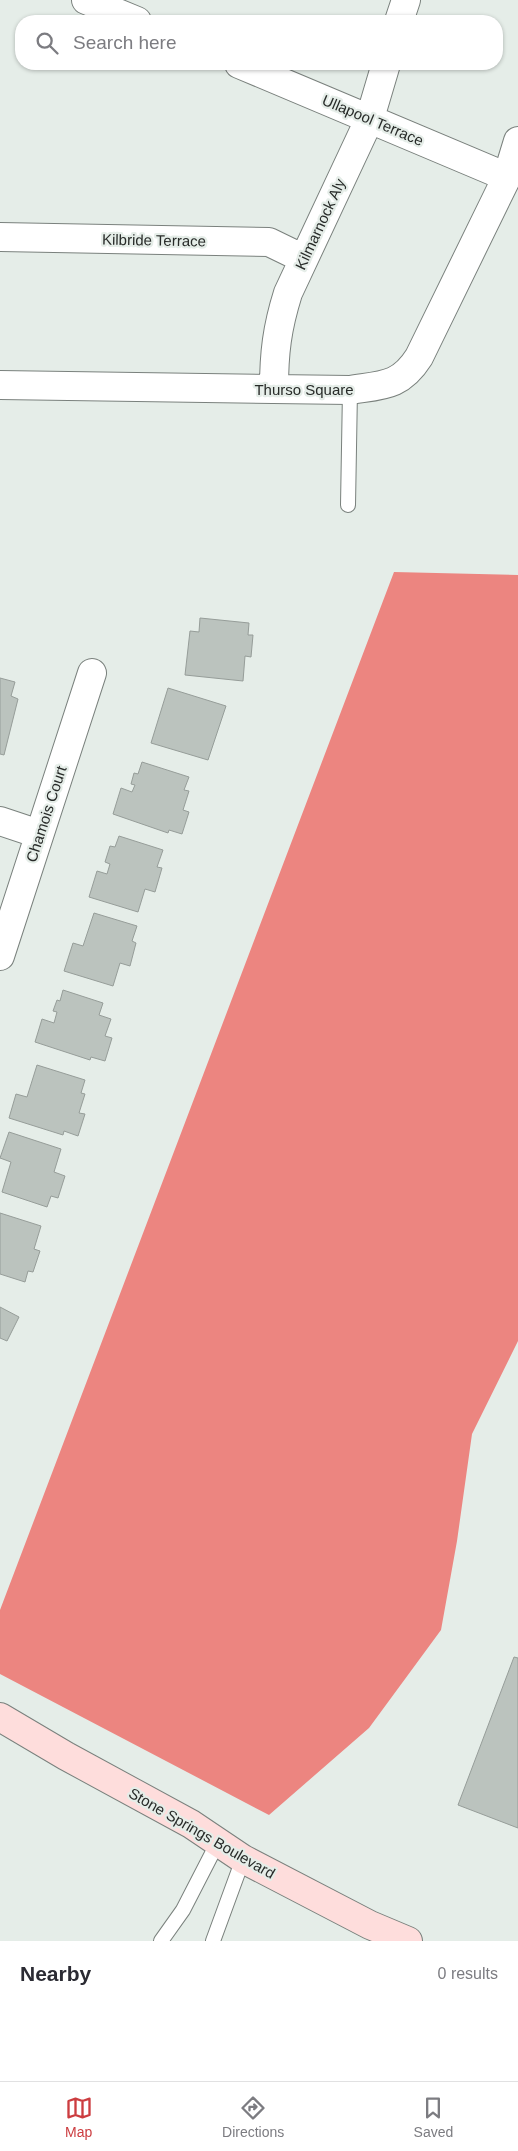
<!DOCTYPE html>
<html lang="en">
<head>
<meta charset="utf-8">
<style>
  body { margin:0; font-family:Helvetica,sans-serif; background:#f7f7f7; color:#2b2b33 }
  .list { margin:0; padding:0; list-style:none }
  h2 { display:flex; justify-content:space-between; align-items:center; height:65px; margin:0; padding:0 20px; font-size:21px }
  h2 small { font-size:16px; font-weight:400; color:#7c7c81 }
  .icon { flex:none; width:28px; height:28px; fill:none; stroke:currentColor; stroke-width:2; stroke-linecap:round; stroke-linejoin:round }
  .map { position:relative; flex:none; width:518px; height:1941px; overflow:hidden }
  .search { position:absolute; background:#fff; box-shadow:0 1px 4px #0004; left:15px; right:15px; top:15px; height:55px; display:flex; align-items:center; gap:12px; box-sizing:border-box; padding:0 18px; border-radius:20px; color:#7c7c81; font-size:19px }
  .sheet { height:140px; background:#fff }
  nav { display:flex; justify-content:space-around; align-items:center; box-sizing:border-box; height:70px; border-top:1px solid #e1e1e2; background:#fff; font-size:14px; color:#7c7c81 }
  nav a { display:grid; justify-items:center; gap:2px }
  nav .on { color:#cc3d40 }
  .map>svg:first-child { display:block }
  .forest { fill:#ec8580 }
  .building { fill:#bbc3be; stroke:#969d99 }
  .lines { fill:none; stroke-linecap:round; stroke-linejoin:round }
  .lane-casing { stroke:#7a817d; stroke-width:16 }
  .street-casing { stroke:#7a817d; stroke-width:30 }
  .secondary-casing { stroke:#7a817d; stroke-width:30 }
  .lane { stroke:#fff; stroke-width:14 }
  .street { stroke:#fff; stroke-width:28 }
  .secondary { stroke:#fedddc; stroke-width:28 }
  .labels { text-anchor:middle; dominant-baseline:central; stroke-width:4.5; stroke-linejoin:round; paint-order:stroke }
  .street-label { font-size:15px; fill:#282b29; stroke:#e5ede8 }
</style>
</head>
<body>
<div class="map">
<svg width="518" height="1941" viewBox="0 0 518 1941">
  <rect width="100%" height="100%" fill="#e5ede8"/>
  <path class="forest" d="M394,572L518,575V1341L472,1434L457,1541L441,1630L369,1728L269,1815L0,1674V1610Z"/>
  <path class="building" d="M200,618L249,623L248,635H253L251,657L245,656L243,681L185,675L190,631L199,632Z
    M0,678L15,682L11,696L18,699L4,755L0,754Z
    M168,688L226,706L208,760L151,743Z
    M142,762L189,777L184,790L189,791L183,810L189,812L182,834L169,830L168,833L113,814L121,788L132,792L135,785L131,784L134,773L138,774Z
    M119,836L163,850L157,867L162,868L155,892L145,889L138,912L89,897L97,871L107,874L110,864L105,862L110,846L115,847Z
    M94,913L137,926L132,941L136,943L130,966L120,963L113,986L64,971L73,943L83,946Z
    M63,990L103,1003L99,1015L111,1019L105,1036L112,1038L105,1061L91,1057L90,1060L35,1042L42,1019L54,1023L57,1012L53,1011L57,1000L60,1001Z
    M37,1065L85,1080L81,1093L85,1094L79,1113L85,1114L78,1136L64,1131L63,1135L9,1118L16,1094L27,1097Z
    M9,1132L61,1149L54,1172L65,1176L58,1198L51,1196L47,1207L2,1192L11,1162L0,1158Z
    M0,1213L41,1226L34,1249L40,1251L33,1272L28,1271L25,1282L0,1274Z
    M0,1307L19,1317L7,1341L0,1338Z
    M514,1657L518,1658V1828L458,1805Z"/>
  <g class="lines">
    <defs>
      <path id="lane" d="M348,505L350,390
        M161,1941L183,1910L218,1842
        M213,1941L243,1859"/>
      <path id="street" d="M86,0L137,21
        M399,21L406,0
        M239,64L507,177
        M0,237L269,242L304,259
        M0,385L350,390C382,385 400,387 419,357L507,177L518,141
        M274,389C274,353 277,328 288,293L370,118L386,64
        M0,821L39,834
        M0,956L92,673"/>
      <path id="secondary" d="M0,1717L66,1756L191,1824L243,1859L370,1925L408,1941"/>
    </defs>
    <use href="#lane" class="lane-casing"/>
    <use href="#street" class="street-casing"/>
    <use href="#secondary" class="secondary-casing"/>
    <use href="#lane" class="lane"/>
    <use href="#street" class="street"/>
    <use href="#secondary" class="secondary"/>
  </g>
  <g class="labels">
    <g class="street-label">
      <text transform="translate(373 120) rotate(23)">Ullapool Terrace</text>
      <text transform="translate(320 224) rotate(-65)">Kilmarnock Aly</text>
      <text transform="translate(154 240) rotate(1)">Kilbride Terrace</text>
      <text x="304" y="389">Thurso Square</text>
      <text transform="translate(46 814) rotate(-72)">Chamois Court</text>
      <text transform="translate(202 1833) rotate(30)">Stone Springs Boulevard</text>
    </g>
  </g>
</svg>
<div class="search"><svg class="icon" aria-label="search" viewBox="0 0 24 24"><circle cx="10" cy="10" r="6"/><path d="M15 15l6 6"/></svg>Search here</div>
</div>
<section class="sheet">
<h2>Nearby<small>0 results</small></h2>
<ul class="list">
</ul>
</section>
<nav>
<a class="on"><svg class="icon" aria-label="map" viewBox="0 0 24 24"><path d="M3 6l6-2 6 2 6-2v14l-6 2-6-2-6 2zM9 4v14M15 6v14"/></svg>Map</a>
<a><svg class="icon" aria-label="directions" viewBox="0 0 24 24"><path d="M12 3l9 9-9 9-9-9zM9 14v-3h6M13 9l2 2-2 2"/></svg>Directions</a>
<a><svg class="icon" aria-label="saved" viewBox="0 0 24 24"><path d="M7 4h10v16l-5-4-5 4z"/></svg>Saved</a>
</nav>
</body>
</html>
